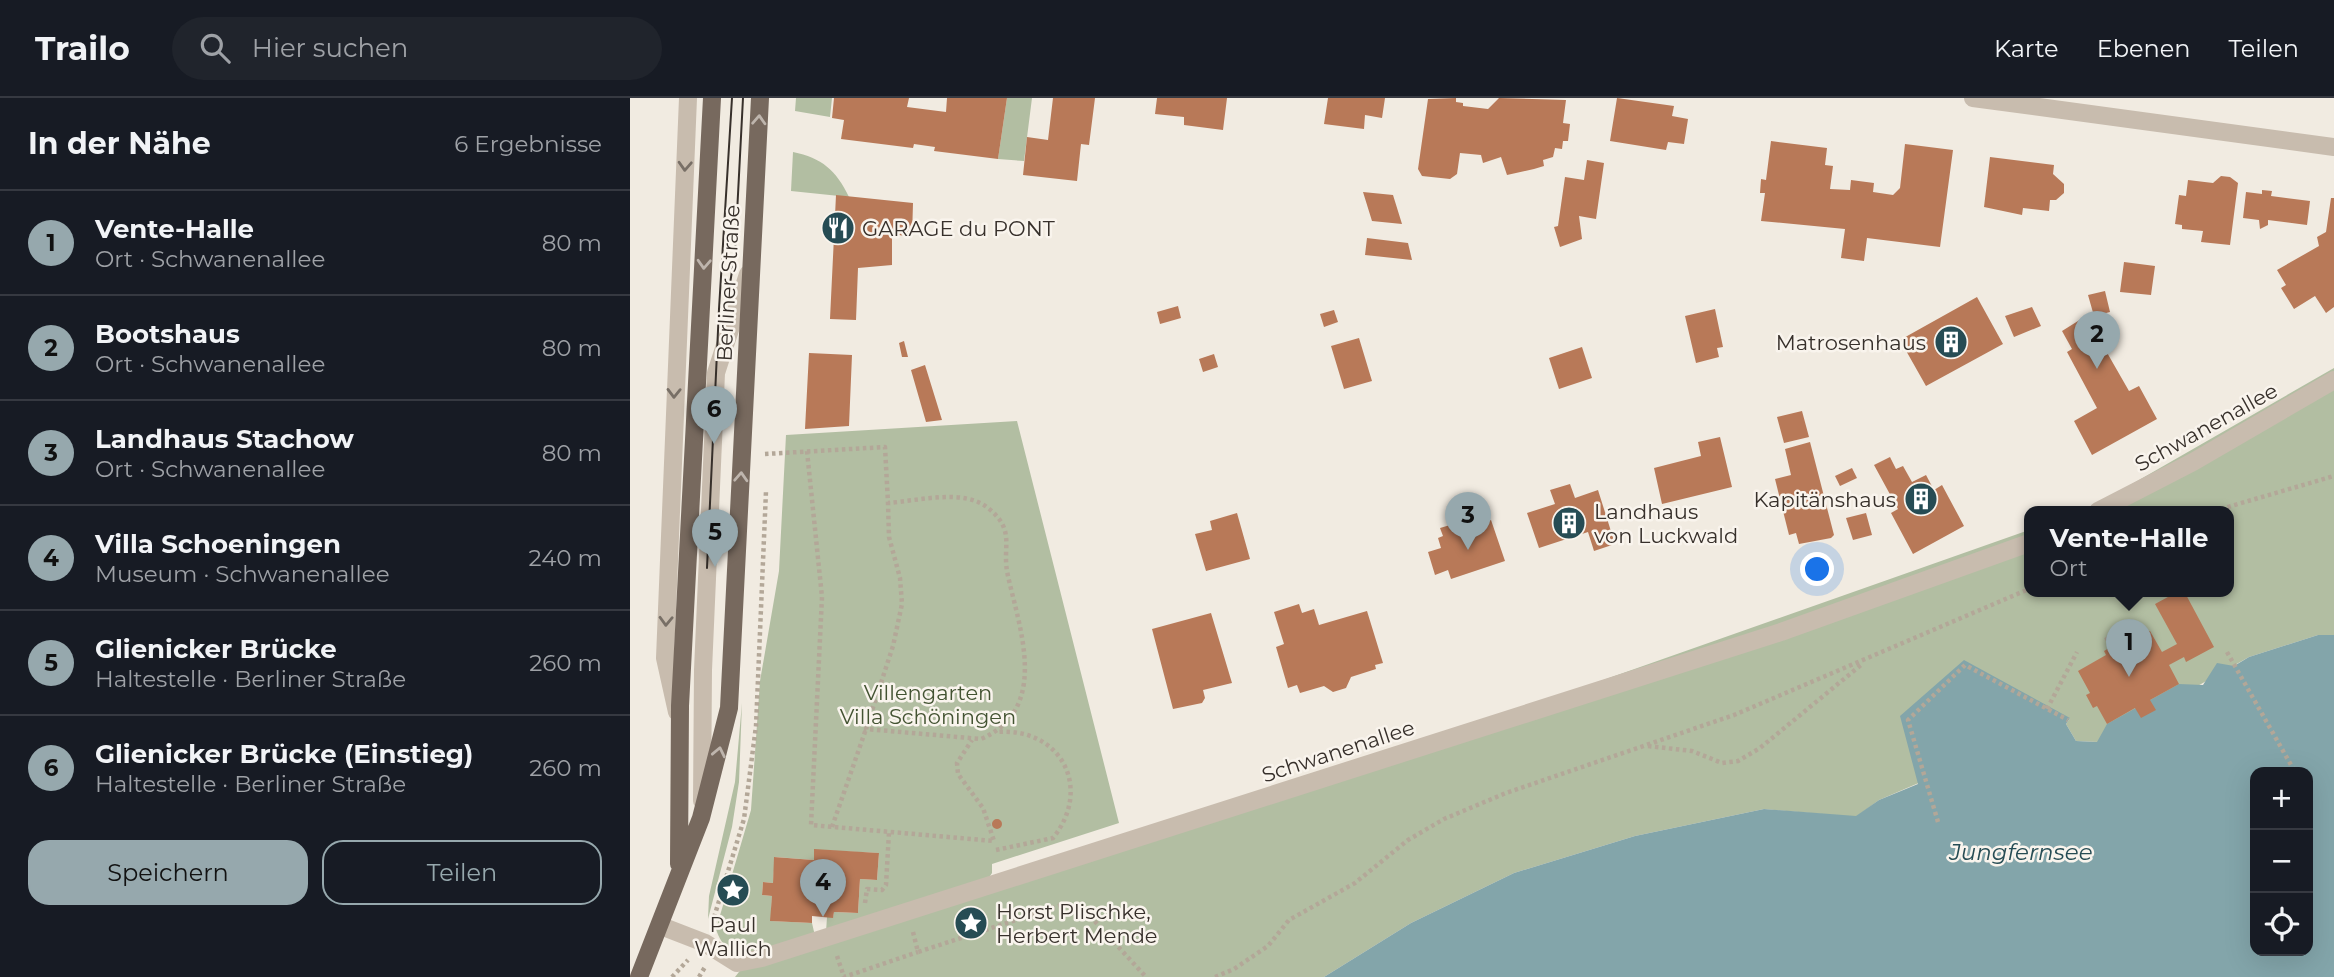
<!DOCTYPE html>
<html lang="de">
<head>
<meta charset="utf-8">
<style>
  body { margin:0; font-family:Montserrat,sans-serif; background:#20242c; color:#f1f3f6 }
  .controls { position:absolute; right:21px; bottom:21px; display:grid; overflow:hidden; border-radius:14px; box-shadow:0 7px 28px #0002 }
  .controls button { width:63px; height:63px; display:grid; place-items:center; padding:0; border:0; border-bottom:2px solid #363941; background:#171b24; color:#f1f3f6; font:35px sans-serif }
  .you { position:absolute; left:1188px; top:472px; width:24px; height:24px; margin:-18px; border:5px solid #fff; border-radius:50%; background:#1a73e8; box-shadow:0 0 0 10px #1a73e833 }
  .badge { display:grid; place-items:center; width:46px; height:46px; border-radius:50%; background:#96a8ad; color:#111; font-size:23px; font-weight:700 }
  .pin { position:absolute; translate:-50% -58px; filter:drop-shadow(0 2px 4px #0008) }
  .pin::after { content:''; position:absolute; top:37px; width:24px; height:21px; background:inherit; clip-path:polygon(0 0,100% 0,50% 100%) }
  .popup { position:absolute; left:1394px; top:408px; width:210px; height:91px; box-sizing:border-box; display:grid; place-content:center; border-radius:14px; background:#171b24; filter:drop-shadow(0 2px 5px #0005); font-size:23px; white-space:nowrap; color:#9ea1a6 }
  .popup b { font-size:26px; color:#f1f3f6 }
  .popup::after { content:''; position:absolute; left:50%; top:100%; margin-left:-14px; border:14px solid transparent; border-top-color:#171b24 }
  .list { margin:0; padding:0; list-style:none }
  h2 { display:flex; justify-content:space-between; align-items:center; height:91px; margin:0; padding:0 28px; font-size:30px }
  h2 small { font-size:23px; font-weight:400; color:#9ea1a6 }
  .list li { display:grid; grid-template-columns:46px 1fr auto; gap:21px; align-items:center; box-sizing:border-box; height:105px; padding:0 28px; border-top:2px solid #363941 }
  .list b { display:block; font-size:26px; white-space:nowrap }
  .list p { margin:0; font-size:23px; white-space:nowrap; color:#9ea1a6 }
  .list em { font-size:23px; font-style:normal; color:#9ea1a6 }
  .actions { display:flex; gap:14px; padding:21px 28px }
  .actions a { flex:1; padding:16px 0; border:2px solid #96a8ad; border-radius:21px; text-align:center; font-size:24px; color:#96a8ad }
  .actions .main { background:#96a8ad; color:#111 }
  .icon { flex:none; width:38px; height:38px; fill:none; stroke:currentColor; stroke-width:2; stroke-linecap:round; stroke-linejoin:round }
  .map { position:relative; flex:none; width:1704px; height:879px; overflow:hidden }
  header { display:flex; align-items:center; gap:42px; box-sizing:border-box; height:98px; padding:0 35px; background:#171b24; border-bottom:2px solid #363941 }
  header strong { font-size:33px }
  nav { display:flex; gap:38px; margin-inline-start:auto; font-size:24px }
  .search { width:490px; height:63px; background:#20242c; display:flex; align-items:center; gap:18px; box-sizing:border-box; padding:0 24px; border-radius:38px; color:#9ea1a6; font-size:26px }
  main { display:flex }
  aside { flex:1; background:#171b24 }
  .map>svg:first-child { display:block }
  .green { fill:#b2bea2; fill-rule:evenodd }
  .water { fill:#83a5aa; fill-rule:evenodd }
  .building { fill:#b87958 }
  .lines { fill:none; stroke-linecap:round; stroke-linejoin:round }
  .path { stroke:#b3a798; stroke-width:4.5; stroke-dasharray:3.5 3.5; stroke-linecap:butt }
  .minor { stroke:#c8bcae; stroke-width:18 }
  .major { stroke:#77695e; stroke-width:18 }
  .tram { stroke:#37302b; stroke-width:2 }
  .oneway { stroke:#beb5ad }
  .oneway2 { stroke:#786f66 }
  .labels { text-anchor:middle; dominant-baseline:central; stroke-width:5; stroke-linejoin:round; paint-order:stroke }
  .poi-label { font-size:21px; fill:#37302b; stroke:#f9f4ed; text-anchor:start }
  .street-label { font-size:21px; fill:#37302b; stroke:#f9f4ed }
  .park-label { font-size:21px; fill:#435332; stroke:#f9f4ed }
  .water-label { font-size:23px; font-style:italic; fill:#264c54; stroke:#f9f4ed }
</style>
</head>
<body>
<header>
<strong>Trailo</strong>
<div class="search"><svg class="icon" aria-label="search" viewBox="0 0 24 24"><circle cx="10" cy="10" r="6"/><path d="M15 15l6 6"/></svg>Hier suchen</div>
<nav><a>Karte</a><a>Ebenen</a><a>Teilen</a></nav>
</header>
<main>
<aside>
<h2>In der Nähe<small>6 Ergebnisse</small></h2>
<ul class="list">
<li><span class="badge">1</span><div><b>Vente-Halle</b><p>Ort · Schwanenallee</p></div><em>80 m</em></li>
<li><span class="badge">2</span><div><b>Bootshaus</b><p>Ort · Schwanenallee</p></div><em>80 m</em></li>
<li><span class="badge">3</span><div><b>Landhaus Stachow</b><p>Ort · Schwanenallee</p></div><em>80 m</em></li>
<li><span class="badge">4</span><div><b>Villa Schoeningen</b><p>Museum · Schwanenallee</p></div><em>240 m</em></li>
<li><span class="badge">5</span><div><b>Glienicker Brücke</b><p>Haltestelle · Berliner Straße</p></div><em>260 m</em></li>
<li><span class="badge">6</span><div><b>Glienicker Brücke (Einstieg)</b><p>Haltestelle · Berliner Straße</p></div><em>260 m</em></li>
</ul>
<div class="actions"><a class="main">Speichern</a><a>Teilen</a></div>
</aside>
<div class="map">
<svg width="1704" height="879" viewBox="0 0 1704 879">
  <rect width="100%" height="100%" fill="#f1ebe1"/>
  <path class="green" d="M166,0H202L200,19L165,13Z
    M377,0H402L394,63L368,61Z
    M163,54C192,60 206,72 219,99L161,93Z
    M1704,270V537H1688L1619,559L1468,644L1446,643L1436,626L1440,620L1249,702L1226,719L1134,711L1005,738L884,775L781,825L694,879H105L123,856C103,857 92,850 86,831L121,712L130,583L149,473L156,337L387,323L489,725L362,766V775L358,781L942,593L1399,432V493H1599V413H1455ZM184,752L249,755L247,782L230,781L228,815L204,814L203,819H197L196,834L185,838L182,825L141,823L142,798L132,797L133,784L143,785L145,759L184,762Z
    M112,605L109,684L102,729L78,821L79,798L105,684Z"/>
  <path class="water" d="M1688,537H1704V879H694L781,825L884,775L1005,738L1134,711L1226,718L1249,702L1288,686L1270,618L1334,562L1440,620L1436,626L1446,643L1467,644L1477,626L1549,586L1573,587L1587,565L1604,568L1619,559ZM1625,674H1678V853H1625Z"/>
  <path class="building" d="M204,0H279L277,9L316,14L317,0H377L368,61L304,53L305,49L284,46L283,50L211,41L214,22L202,20Z
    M423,0H465L459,47L451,46L447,83L393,77L397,39L418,42Z
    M527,0H597L593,32L554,27V19L525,16Z
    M698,0H755L752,20L735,17L734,31L694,26Z
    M826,0V4L833,5V8L858,11L869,0L936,2L933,25L940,26L938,43H933L932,51L925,50L923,59L913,62L914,68L904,71L877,77L871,59L853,65L851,57L830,55L827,76L820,81L792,78L788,71L798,1Z
    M987,0L1044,8L1042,18L1058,21L1054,46L1038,44L1036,52L980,43Z
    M1141,43L1197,50L1195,67L1203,68L1200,91L1220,92L1221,82L1244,85L1243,94L1263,97L1270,90L1275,46L1323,52L1310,149L1237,140L1234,163L1211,160L1215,131L1131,123L1135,95H1130L1131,81L1136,82Z
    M1360,59L1424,67L1423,76L1434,86V95L1426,102H1420L1419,113L1393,110L1392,117L1354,109Z
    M957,62L974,65L966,121L949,118L952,141L930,149L924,129L928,128L935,79L954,82Z
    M1591,78L1600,79L1608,85L1600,147L1571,144L1573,133L1552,131V127L1545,126L1549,97L1556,98L1558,82L1583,85Z
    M1632,92L1642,93L1641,98L1680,103L1677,127L1638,122V127L1630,131L1629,122L1613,120L1616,94L1632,96Z
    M733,94L763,97L772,126L742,123Z
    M206,97L283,105L282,139L262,136V167L228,170L226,222L200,221Z
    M1701,100H1704V209L1696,215L1685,198L1664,211L1651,190L1656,187L1647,172L1689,148L1687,139L1696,134Z
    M737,140L778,145L782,162L735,157Z
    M1494,164L1525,168L1521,197L1490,194Z
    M1475,193L1480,214L1464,218L1458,197Z
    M1347,199L1373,246L1296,288L1270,242Z
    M548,208L551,220L530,226L527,214Z
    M1402,209L1411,228L1384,239L1375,218Z
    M1085,211L1093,249L1087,250L1089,259L1066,265L1055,218Z
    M704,212L708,224L694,229L690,216Z
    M1456,218L1499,293L1509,288L1527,321L1462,357L1444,323L1467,310L1437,254L1442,251L1432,233Z
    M729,240L742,283L714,291L701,248Z
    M274,243L278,259H272L269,245Z
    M952,249L962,280L929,291L919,260Z
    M179,255L222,257L219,328L175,331Z
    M584,256L588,269L573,274L569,261Z
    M295,267L312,322L296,324L281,272Z
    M1172,313L1179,339L1154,345L1147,319Z
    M1090,339L1102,389L1032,406L1024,370L1071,358L1068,344Z
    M1180,344L1204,437L1201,440L1169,446L1166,435L1159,437L1145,381L1161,377L1155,351Z
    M1260,359L1266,371L1273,368L1282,384L1296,377L1304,392L1312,387L1334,428L1283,456L1261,415L1268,411L1244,367Z
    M1222,370L1227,380L1210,388L1205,378Z
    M940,386L945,400L968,392L985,446L964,453L958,434L909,450L897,415L925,406L920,392Z
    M607,415L620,461L576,473L565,436L582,432L580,423Z
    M1236,415L1242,437L1223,442L1216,420Z
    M861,422L875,463L821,481L818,472L805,477L798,454L811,450L808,440L813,438L810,430L827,425L829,432Z
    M1549,493H1554L1584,549L1556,564L1554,559L1539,567L1549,586L1520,602L1526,612L1511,620L1505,610L1477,626L1467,608L1463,610L1456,597L1460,595L1448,573L1476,557L1474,553L1489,544L1491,549L1520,533L1532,554L1547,546L1525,506Z
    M669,506L672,515L684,511L689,527L737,513L753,565L745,567L746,571L721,579L716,590L703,594L694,588L670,595L667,587L658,590L646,549L654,546L644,514Z
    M581,515L602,585L573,592L575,600L572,605L543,611L522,531Z
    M362 726a5 5 0 1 1 10 0a5 5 0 1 1-10 0Z
    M184,751L249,755L247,782L230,781L228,815L204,814L203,820L182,818V825L140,823L142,798L132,797L133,784L143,785L144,759L184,762Z"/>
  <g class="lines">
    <path class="path" d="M177,353L192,499L181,727L364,743L353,710L328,676L327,665L342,642
      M135,356L255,349L258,405C287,403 334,390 358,410C387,433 371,449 378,478C390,532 420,611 351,641L236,631L263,548L272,506L270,480L259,439L258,405
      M1584,413L1704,378
      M1476,539L1482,549
      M1597,554L1665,674
      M1417,611L1447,554
      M1018,648L1062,653L1092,665L1108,663L1130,650L1231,567
      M1308,724L1278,622L1335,567L1438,622
      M202,729L236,631
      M366,752L423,740C463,690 431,629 367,634
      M235,805L237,791L252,792L256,787L259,734
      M82,826L114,721L126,628L136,393
      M283,834L288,854L435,806L460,818L516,879
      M207,858L214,879L288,854
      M42,879L58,862
      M69,879L75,869
      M585,879L604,871L638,848L659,822L725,785L778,742L814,721L876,695L1104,617L1399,491"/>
    <path class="minor" d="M1343,0L1704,49
      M1468,413L1563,364L1704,282
      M47,614L35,560L58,0
      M72,703L73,572L86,275L118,176
      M31,828L75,845L107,865L132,860L1151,534L1399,445"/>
    <path class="major" d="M49,766L50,608L82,0
      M9,879L71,720L99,610L130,0"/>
    <path class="tram" d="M99,192L105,154L113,0
      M77,470L89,211L102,0"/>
  </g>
  <defs><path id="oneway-chevron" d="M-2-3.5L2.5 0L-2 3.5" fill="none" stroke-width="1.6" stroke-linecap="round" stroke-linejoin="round" transform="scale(1.75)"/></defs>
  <g class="oneway">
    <use href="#oneway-chevron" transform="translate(129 22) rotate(-87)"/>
    <use href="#oneway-chevron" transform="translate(74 166) rotate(93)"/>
    <use href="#oneway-chevron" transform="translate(111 379) rotate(-87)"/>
    <use href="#oneway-chevron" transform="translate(89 654) rotate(-78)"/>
  </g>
  <g class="oneway2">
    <use href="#oneway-chevron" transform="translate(55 68) rotate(93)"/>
    <use href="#oneway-chevron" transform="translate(44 295) rotate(91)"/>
    <use href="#oneway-chevron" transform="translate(36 523) rotate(92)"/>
  </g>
  <defs>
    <symbol id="restaurant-disc" viewBox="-11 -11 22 22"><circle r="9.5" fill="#264c54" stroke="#f9f4ed"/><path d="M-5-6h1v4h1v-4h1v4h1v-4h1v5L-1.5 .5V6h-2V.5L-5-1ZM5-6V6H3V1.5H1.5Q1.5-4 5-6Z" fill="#fff"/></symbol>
    <symbol id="building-disc" viewBox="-11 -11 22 22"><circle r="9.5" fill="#264c54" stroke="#f9f4ed"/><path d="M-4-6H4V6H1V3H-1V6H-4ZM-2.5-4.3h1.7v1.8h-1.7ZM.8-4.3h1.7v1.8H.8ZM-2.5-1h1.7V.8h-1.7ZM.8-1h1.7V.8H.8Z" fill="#fff"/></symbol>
    <symbol id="sight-disc" viewBox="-11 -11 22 22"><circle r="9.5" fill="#264c54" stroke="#f9f4ed"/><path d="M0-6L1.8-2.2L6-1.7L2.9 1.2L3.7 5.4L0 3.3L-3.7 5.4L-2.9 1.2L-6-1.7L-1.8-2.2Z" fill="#fff"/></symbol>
  </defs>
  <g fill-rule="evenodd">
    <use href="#restaurant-disc" x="189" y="111" width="38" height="38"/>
    <use href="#building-disc" x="1302" y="225" width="38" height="38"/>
    <use href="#building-disc" x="1272" y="382" width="38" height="38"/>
    <use href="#building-disc" x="920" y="406" width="38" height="38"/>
    <use href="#sight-disc" x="84" y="773" width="38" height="38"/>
    <use href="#sight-disc" x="322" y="806" width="38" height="38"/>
  </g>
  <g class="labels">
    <g class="poi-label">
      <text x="232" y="130">GARAGE du PONT</text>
      <text x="1296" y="244" text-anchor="end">Matrosenhaus</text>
      <text x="1266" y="401" text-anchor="end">Kapitänshaus</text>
      <text x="964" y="413">Landhaus<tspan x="964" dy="24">von Luckwald</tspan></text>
      <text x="366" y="813">Horst Plischke,<tspan x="366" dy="24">Herbert Mende</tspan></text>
      <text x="103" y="826" text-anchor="middle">Paul<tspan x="103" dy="24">Wallich</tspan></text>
    </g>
    <g class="street-label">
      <text transform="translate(98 185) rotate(-87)">Berliner Straße</text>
      <text transform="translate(1576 329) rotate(-29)">Schwanenallee</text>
      <text transform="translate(708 653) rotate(-18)">Schwanenallee</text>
    </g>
    <g class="park-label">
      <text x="298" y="594">Villengarten<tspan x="298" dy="24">Villa Schöningen</tspan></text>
    </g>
    <g class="water-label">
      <text x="1391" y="754">Jungfernsee</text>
    </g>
  </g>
</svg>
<div class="controls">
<button>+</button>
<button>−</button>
<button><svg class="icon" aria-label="locate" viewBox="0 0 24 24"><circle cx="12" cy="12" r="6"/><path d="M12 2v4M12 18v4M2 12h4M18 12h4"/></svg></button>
</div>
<div class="you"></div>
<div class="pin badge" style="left:1499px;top:579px">1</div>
<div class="popup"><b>Vente-Halle</b>Ort</div>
<div class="pin badge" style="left:1467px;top:271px">2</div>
<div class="pin badge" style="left:838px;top:452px">3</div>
<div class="pin badge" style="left:193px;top:819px">4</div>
<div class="pin badge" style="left:85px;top:469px">5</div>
<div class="pin badge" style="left:84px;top:346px">6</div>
</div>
</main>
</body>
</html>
